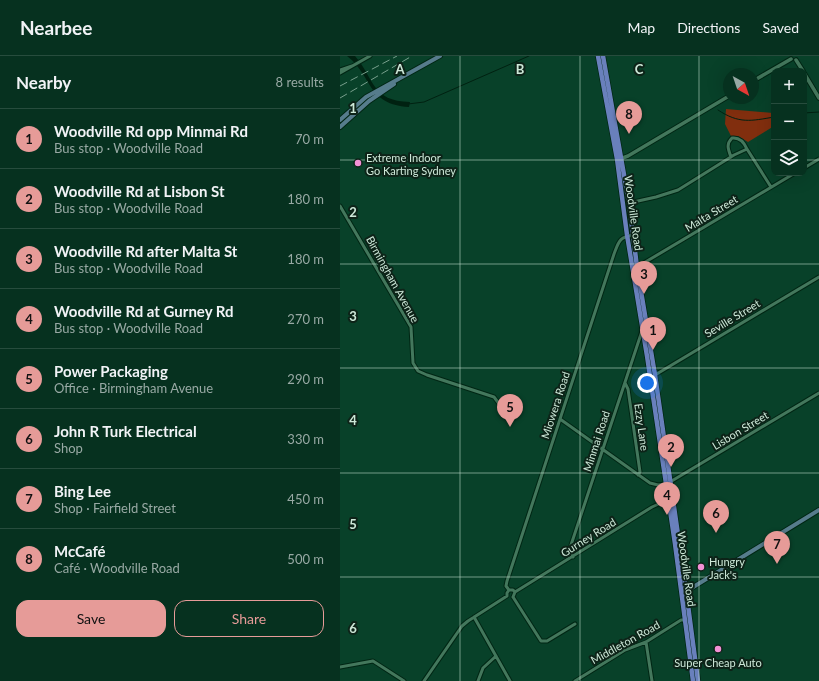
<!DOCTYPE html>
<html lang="en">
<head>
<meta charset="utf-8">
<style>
  body { margin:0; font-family:Lato,sans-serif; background:#143d2c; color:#f1f3f6 }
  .controls { position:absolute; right:12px; top:12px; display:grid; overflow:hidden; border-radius:8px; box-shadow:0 4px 16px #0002 }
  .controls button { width:36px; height:36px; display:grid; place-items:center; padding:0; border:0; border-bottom:1px solid #274c3d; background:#06311f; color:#f1f3f6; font:20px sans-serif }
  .compass { position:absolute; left:383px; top:12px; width:36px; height:36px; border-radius:50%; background:#06311f; box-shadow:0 4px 16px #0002; rotate:140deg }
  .you { position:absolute; left:307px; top:327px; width:14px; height:14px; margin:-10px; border:3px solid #fff; border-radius:50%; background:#1a73e8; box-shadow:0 0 0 6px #1a73e833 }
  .badge { display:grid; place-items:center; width:26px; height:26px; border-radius:50%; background:#e69b98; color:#111; font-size:13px; font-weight:700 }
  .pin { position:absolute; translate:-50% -33px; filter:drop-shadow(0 1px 2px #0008) }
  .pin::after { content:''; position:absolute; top:21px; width:14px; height:12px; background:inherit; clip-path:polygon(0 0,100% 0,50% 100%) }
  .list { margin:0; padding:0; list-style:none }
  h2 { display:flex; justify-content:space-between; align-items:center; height:52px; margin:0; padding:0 16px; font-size:17px }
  h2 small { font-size:13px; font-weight:400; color:#98a9a4 }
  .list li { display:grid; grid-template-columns:26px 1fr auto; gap:12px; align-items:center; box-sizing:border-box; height:60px; padding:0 16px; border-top:1px solid #274c3d }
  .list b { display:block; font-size:15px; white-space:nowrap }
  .list p { margin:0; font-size:13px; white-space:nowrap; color:#98a9a4 }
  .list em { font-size:13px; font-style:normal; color:#98a9a4 }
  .actions { display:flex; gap:8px; padding:12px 16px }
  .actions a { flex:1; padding:9px 0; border:1px solid #e69b98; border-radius:12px; text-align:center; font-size:14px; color:#e69b98 }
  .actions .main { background:#e69b98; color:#111 }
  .icon { flex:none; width:22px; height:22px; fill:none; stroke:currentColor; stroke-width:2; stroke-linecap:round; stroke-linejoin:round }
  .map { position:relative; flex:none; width:479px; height:625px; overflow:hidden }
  header { display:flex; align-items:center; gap:24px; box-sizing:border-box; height:56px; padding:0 20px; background:#06311f; border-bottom:1px solid #274c3d }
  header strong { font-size:19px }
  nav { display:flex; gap:22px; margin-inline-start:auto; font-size:14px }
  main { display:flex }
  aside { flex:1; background:#06311f }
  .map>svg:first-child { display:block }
  .green { fill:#812e0e }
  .water { fill:#002111 }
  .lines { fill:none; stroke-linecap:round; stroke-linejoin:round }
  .stream { stroke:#002111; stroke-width:1 }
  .minor-casing { stroke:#002614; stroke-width:5 }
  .tertiary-casing { stroke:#002614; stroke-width:5.5 }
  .secondary-casing { stroke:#002614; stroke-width:6 }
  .primary-casing { stroke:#002614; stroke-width:6 }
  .minor { stroke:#43775c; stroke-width:3 }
  .tertiary { stroke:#43775c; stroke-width:3.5 }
  .secondary { stroke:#567c8c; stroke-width:4 }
  .primary { stroke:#6980bc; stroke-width:4.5 }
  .rail { stroke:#78a08d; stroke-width:1; stroke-dasharray:8 4; stroke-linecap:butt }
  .grid { fill:none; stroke:#cde8d8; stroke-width:1; stroke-opacity:0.55 }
  .poi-dot { fill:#f391d5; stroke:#0d2318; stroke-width:1.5 }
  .labels { text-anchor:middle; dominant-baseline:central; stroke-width:4; stroke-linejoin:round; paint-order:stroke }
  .poi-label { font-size:11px; fill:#cde8d8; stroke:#0d2318; text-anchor:start }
  .street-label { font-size:11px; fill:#cde8d8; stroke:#0d2318 }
  .grid-label { font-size:13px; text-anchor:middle; font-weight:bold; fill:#cde8d8; stroke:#0d2318; stroke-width:4; stroke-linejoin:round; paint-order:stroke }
</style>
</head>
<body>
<header>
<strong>Nearbee</strong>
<nav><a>Map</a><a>Directions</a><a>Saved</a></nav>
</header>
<main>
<aside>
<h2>Nearby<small>8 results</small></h2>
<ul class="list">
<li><span class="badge">1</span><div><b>Woodville Rd opp Minmai Rd</b><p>Bus stop · Woodville Road</p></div><em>70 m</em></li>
<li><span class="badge">2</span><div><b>Woodville Rd at Lisbon St</b><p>Bus stop · Woodville Road</p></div><em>180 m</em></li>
<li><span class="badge">3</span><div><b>Woodville Rd after Malta St</b><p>Bus stop · Woodville Road</p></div><em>180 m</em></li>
<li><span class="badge">4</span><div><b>Woodville Rd at Gurney Rd</b><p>Bus stop · Woodville Road</p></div><em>270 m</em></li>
<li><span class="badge">5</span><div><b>Power Packaging</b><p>Office · Birmingham Avenue</p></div><em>290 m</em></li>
<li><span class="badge">6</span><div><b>John R Turk Electrical</b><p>Shop</p></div><em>330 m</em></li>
<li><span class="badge">7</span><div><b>Bing Lee</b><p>Shop · Fairfield Street</p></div><em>450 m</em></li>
<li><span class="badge">8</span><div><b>McCafé</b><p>Café · Woodville Road</p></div><em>500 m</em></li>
</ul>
<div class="actions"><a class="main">Save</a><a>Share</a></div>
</aside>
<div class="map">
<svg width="479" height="625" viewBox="0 0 479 625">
  <rect width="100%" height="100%" fill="#084129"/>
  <path class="green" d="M386,53L433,57L434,70L408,86L398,80H391L385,68Z"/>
  <path class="water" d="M7,0H15C35,23 31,45 70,46L69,51C26,48 33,20 7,0Z"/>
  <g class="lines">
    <path class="stream" d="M68,48L84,46L189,0
      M378,54C399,68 411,65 434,61
      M464,57L479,56"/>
    <defs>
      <path id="minor" d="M0,14L12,10
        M0,17L30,0
        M391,101C388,93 386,88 392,82C400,81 404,86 407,93
        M464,112L479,103
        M289,147L316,141L338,134L394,99L407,93L431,131
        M0,150L71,271L73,307L78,315L87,319L154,341L160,349
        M297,211L455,117
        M315,319L479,221
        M285,327L288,333L300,416L298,419
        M220,363L310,427L318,429L325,428
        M330,426L479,337
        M233,501L231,495V489L302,275
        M169,534L166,530L167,525L274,198C279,185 279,181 294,179
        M173,541L175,536L312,451L323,446L330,445
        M173,541L201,585H207L235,568
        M134,561L170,625
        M306,586L312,625
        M0,611L33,605L64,625
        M84,625L122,570L128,565L167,540V537L169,534H173L175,536
        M138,625L143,612L156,600
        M235,625L285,594L306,586L341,564H345"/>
      <path id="tertiary" d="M456,4L463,15
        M464,17L479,42
        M413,25L451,3
        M280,103L288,100L389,40"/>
      <path id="secondary" d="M0,64L26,41L100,0
        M0,71L29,45L54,28
        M343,535L350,533L479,454"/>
      <path id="primary" d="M258,0L277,103L287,179L307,300L335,488L353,625
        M263,0L289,147L297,211L315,319L346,534L358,625"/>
    </defs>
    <use href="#minor" class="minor-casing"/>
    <use href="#tertiary" class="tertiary-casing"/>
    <use href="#secondary" class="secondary-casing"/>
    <use href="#primary" class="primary-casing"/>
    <use href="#minor" class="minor"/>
    <use href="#tertiary" class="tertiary"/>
    <use href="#secondary" class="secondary"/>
    <use href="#primary" class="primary"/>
    <path class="rail" d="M0,30L57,0
      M0,42L72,0"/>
  </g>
  <path class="grid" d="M120,0V625M240,0V625M359,0V625M0,104H434M464,104H479M0,208H479M0,312H479M0,417H479M0,521H479"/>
  <g class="poi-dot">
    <circle cx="18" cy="107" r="4"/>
    <circle cx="361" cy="511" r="4"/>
    <circle cx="378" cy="593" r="4"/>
  </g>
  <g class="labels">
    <g class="poi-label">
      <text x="26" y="101">Extreme Indoor<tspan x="26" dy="13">Go Karting Sydney</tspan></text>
      <text x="369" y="505">Hungry<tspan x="369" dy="13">Jack's</tspan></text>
      <text x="378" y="606" text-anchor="middle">Super Cheap Auto</text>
    </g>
    <g class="street-label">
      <text transform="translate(294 157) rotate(82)">Woodville Road</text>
      <text transform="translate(371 157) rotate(-31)">Malta Street</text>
      <text transform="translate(53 223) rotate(61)">Birmingham Avenue</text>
      <text transform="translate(392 262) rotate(-31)">Seville Street</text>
      <text transform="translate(215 349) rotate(-72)">Miowera Road</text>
      <text transform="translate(302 371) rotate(82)">Ezzy Lane</text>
      <text transform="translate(400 374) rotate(-31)">Lisbon Street</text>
      <text transform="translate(256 385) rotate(-72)">Minmai Road</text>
      <text transform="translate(248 481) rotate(-32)">Gurney Road</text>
      <text transform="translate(347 513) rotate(82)">Woodville Road</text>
      <text transform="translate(285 586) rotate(-29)">Middleton Road</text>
    </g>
  </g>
  <g class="grid-label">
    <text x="60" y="18">A</text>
    <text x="180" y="18">B</text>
    <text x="299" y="18">C</text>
    <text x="13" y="57">1</text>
    <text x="13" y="161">2</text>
    <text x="13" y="265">3</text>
    <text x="13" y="369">4</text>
    <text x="13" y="473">5</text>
    <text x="13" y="577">6</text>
  </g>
</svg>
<div class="controls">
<button>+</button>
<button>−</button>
<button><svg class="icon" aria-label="layers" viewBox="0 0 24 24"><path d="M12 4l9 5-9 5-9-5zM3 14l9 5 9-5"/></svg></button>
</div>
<svg class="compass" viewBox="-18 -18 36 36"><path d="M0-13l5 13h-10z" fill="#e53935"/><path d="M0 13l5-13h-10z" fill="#98a9a4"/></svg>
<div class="you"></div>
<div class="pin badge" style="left:313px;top:294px">1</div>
<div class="pin badge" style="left:331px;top:411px">2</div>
<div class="pin badge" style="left:304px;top:238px">3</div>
<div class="pin badge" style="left:327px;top:459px">4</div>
<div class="pin badge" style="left:170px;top:371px">5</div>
<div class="pin badge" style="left:376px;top:477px">6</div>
<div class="pin badge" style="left:437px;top:508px">7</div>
<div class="pin badge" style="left:289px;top:78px">8</div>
</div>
</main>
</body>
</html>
